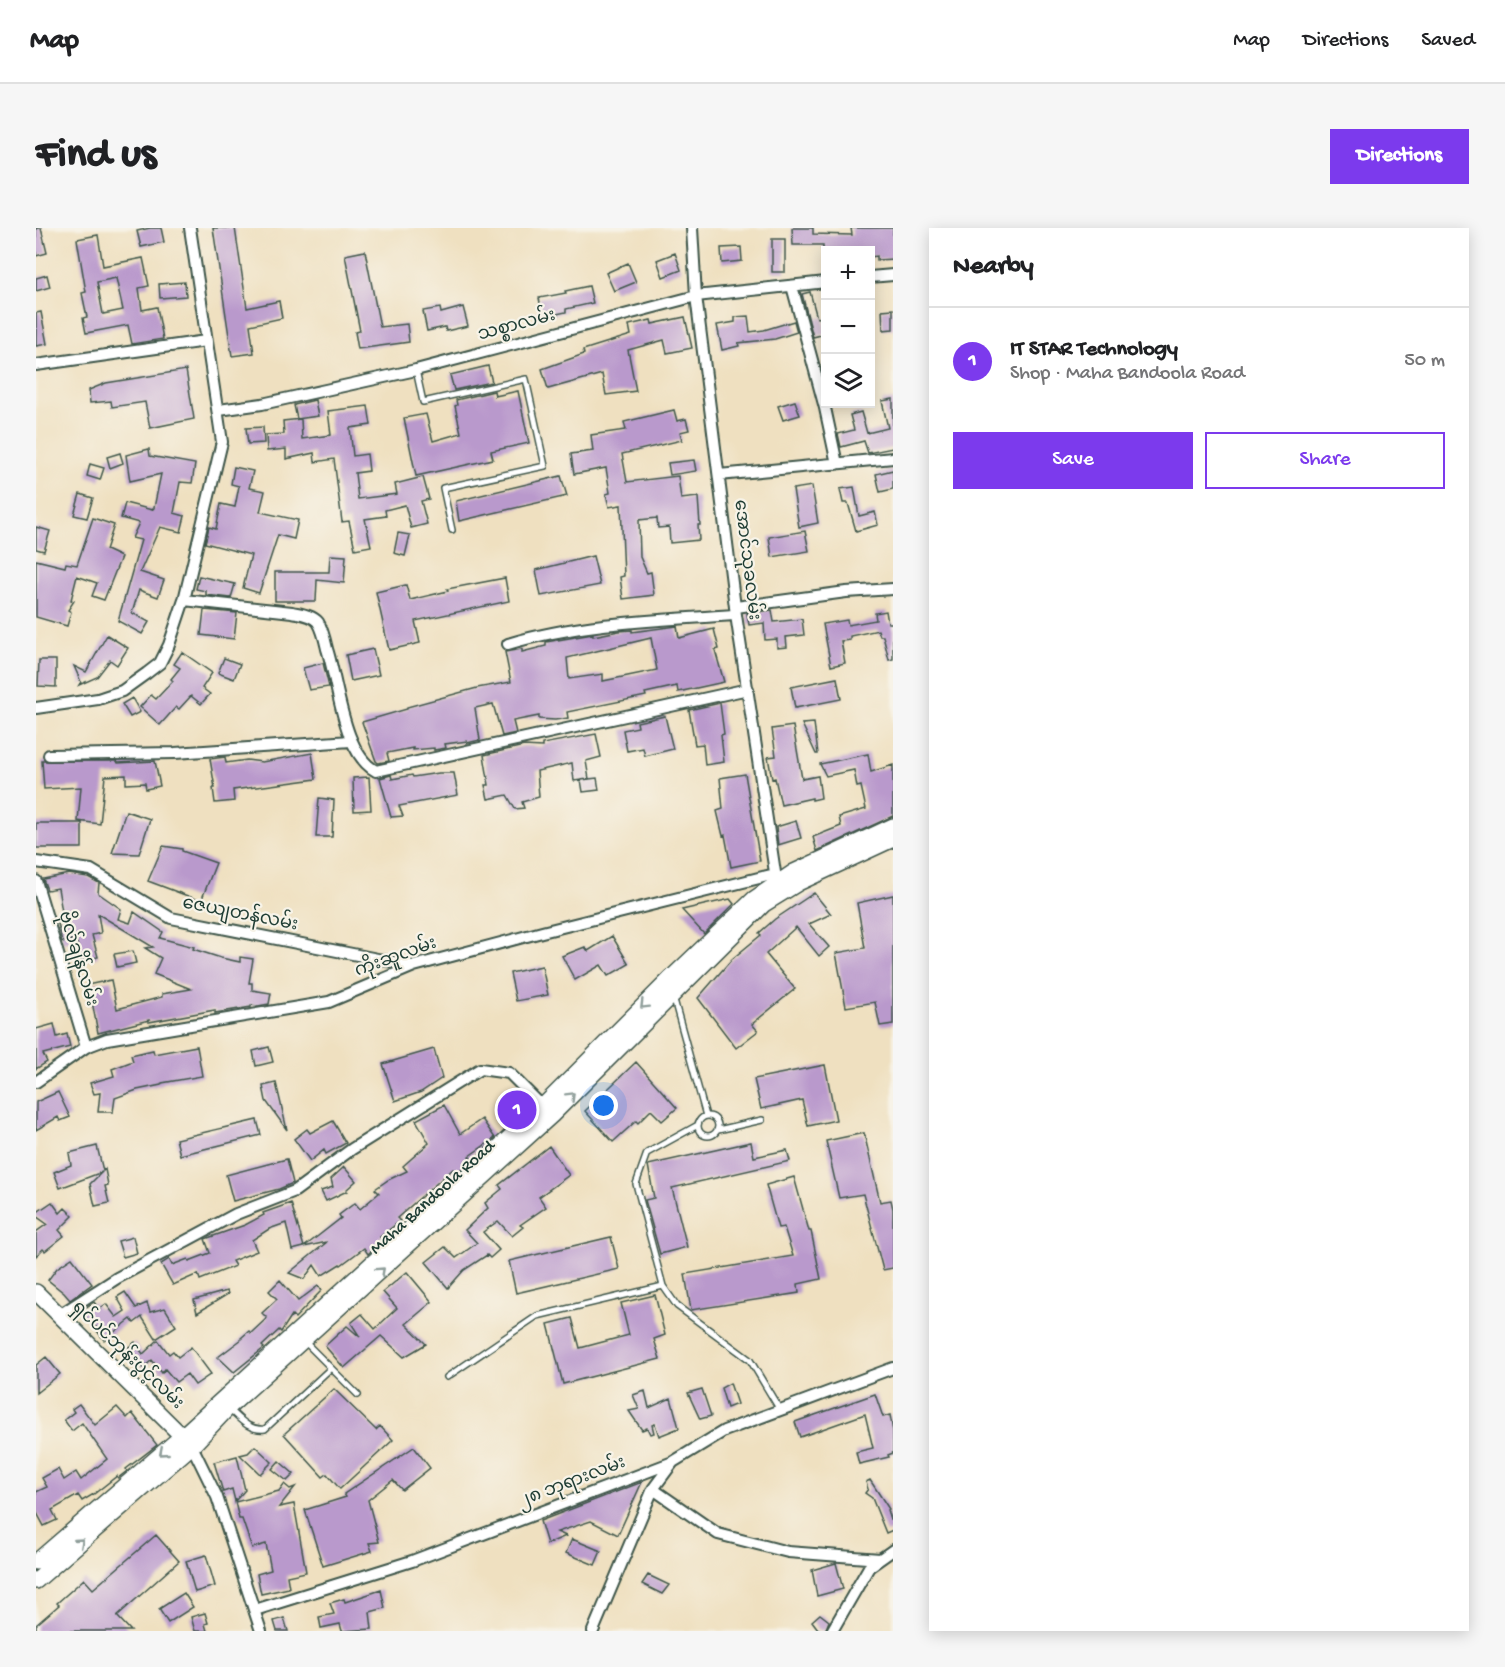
<!DOCTYPE html>
<html lang="en">
<head>
<meta charset="utf-8">
<style>
  body { margin:0; font-family:"Gochi Hand","Noto Sans Myanmar",sans-serif; background:#f6f6f6; color:#202124 }
  .controls { position:absolute; right:18px; top:18px; display:grid; overflow:hidden; border-radius:0px; box-shadow:0 3px 15px #0003 }
  .controls button { width:54px; height:54px; display:grid; place-items:center; padding:0; border:0; border-bottom:2px solid #e0e0e0; background:#fff; color:#202124; font:30px sans-serif }
  .you { position:absolute; left:568px; top:878px; width:21px; height:21px; margin:-15px; border:4px solid #fff; border-radius:50%; background:#1a73e8; box-shadow:0 0 0 9px #1a73e833 }
  .badge { display:grid; place-items:center; width:39px; height:39px; border-radius:50%; background:#7c3aed; color:#fff; font-size:20px; font-weight:700 }
  .pin { position:absolute; translate:-50% -50%; border:3px solid #fff; box-shadow:0 2px 6px #0006 }
  .list { margin:0; padding:0; list-style:none }
  h2 { display:flex; justify-content:space-between; align-items:center; height:78px; margin:0; padding:0 24px; font-size:26px }
  h2 small { font-size:20px; font-weight:400; color:#757577 }
  .list li { display:grid; grid-template-columns:39px 1fr auto; gap:18px; align-items:center; box-sizing:border-box; height:108px; padding:0 24px; border-top:2px solid #e0e0e0 }
  .list b { display:block; font-size:22px; white-space:nowrap }
  .list p { margin:0; font-size:20px; white-space:nowrap; color:#757577 }
  .list em { font-size:20px; font-style:normal; color:#757577 }
  .actions { display:flex; gap:12px; padding:18px 24px }
  .actions a { flex:1; padding:14px 0; border:2px solid #7c3aed; border-radius:0px; text-align:center; font-size:21px; color:#7c3aed }
  .actions .main { background:#7c3aed; color:#fff }
  .icon { flex:none; width:33px; height:33px; fill:none; stroke:currentColor; stroke-width:2; stroke-linecap:round; stroke-linejoin:round }
  .map { position:relative; flex:none; width:857px; height:1403px; overflow:hidden; border-radius:0px }
  header { display:flex; align-items:center; gap:36px; box-sizing:border-box; height:84px; padding:0 30px; background:#fff; border-bottom:2px solid #e0e0e0 }
  header strong { font-size:28px }
  nav { display:flex; gap:33px; margin-inline-start:auto; font-size:21px }
  .intro { display:flex; align-items:center; justify-content:space-between; box-sizing:border-box; height:144px; padding:0 36px }
  h1 { margin:0; font-size:42px }
  .button { padding:15px 27px; border-radius:0px; background:#7c3aed; color:#fff; font-size:21px; font-weight:700 }
  main { display:flex; gap:36px; padding:0 36px }
  aside { flex:1; background:#fff; border-radius:0px; box-shadow:0 3px 15px #0003 }
  .map>svg:first-child { display:block }
  .building { fill:#b999cc; fill-rule:evenodd }
  .lines { fill:none; stroke-linecap:round; stroke-linejoin:round }
  .lane-casing { stroke:#3e5549; stroke-width:8 }
  .street-casing { stroke:#3e5549; stroke-width:14 }
  .secondary-casing { stroke:#3e5549; stroke-width:18 }
  .lane { stroke:#fff; stroke-width:5 }
  .street { stroke:#fff; stroke-width:10 }
  .secondary { stroke:#fff; stroke-width:15 }
  .oneway { stroke:#8f9e9a }
  .labels { text-anchor:middle; dominant-baseline:central; stroke-width:4.5; stroke-linejoin:round; paint-order:stroke }
  .street-label { font-size:18px; fill:#1f3d34; stroke:#f7f3e8 }
</style>
</head>
<body>
<header>
<strong>Map</strong>
<nav><a>Map</a><a>Directions</a><a>Saved</a></nav>
</header>
<div class="intro"><h1>Find us</h1><a class="button">Directions</a></div>
<main>
<div class="map">
<svg width="857" height="1403" viewBox="0 0 857 1403">
  <rect width="100%" height="100%" fill="#f7f3e8"/>
  <filter id="ink" filterUnits="userSpaceOnUse"><feTurbulence type="fractalNoise" baseFrequency=".0167" numOctaves="2"/><feDisplacementMap in="SourceGraphic" scale="12" xChannelSelector="R" yChannelSelector="G"/><feConvolveMatrix kernelMatrix="1 2 1 2 8 2 1 2 1" color-interpolation-filters="sRGB"/></filter>
  <filter id="wash" filterUnits="userSpaceOnUse"><feTurbulence type="fractalNoise" baseFrequency=".008" numOctaves="4" result="noise"/><feDisplacementMap in="SourceGraphic" scale="24" xChannelSelector="R" yChannelSelector="G"/><feGaussianBlur stdDeviation="1.35" result="paint"/><feColorMatrix in="noise" values="0 0 0 0 0 0 0 0 0 0 0 0 0 0 0 0 0 1.4 0 .05"/><feComposite in="paint" operator="in"/></filter>
  <g filter="url(#wash)">
    <rect width="100%" height="100%" fill="#efe0c0"/>
    <g id="blocks">
      <path class="building" d="M0,0H5L11,25L0,28Z
        M114,0H125L128,14L105,19L101,3Z
        M177,0H199L211,80L243,73L246,90L214,97L218,125L196,128Z
        M756,0H777V6L816,7L815,0H857V31L841,32V28L834,29V22H787V17H757Z
        M62,7L67,38L107,30L113,58L103,60L106,82L121,79L127,111L96,116L92,97L50,105L47,90L51,89L46,65L50,64L41,11ZM80,50L87,82L67,86L61,54Z
        M736,11H749V44H736Z
        M705,19L706,33L686,35L685,20Z
        M329,23L344,99L371,96L373,114L322,121L319,104L324,103L309,27Z
        M639,25L645,42L627,49L621,32Z
        M592,35L600,54L578,63L570,45Z
        M11,47L14,59L0,63V50Z
        M149,54L150,68L124,70L123,56Z
        M553,58L557,75L530,81V84L507,89L503,70L530,65L529,63Z
        M774,64L781,90L788,89L789,106L777,109L766,66Z
        M427,79L432,98L410,103L409,99L391,103L387,83L404,80L405,85Z
        M857,81V101L847,102L846,82Z
        M5,84L11,116L0,118V85Z
        M712,88L714,104L728,102L758,93L761,104L739,111L702,115L703,118L686,122L681,97L699,94V89Z
        M649,89L656,120L631,125L628,112L592,122L600,163L570,167L566,146L512,161L506,141L548,126L547,122L595,107L593,97L615,92L616,96Z
        M452,138L456,154L418,162L414,147Z
        M150,142L158,191L114,200L109,174L76,179L75,173L54,175L53,162L70,155Z
        M458,163L459,168L482,163L493,215L455,223L457,231L380,248L368,190L390,186L397,213L425,205L419,178L421,177L420,172Z
        M857,171V220L832,225L828,213L805,219L802,206L818,202L814,187L825,184L831,205L852,200L846,173Z
        M279,172L282,188L261,191L258,177Z
        M759,173L764,187L747,192L742,178Z
        M332,178L335,197L314,200L317,228L331,226L333,243L319,245L322,271L361,266L359,256L387,249L393,271L385,273L391,296L375,300L369,277L349,282L350,288L329,291L335,318L319,321L313,293L306,294L298,231L279,234L278,225L250,231V221L231,223L230,207L248,206L247,193L265,191L266,211L295,207L292,183Z
        M638,182L641,193L650,191L653,202L644,204L646,212L586,226L591,254L642,248L645,271L662,269L664,297H662L663,312L634,315L633,299L622,300L621,290L603,292L604,329L611,345L615,344L618,367L587,371L584,349L588,348L585,277L573,279L570,266L574,265L570,240L538,246L535,226L557,223L555,207L590,202L588,194Z
        M227,199L228,215L212,216L210,200Z
        M113,221L114,228L159,236L156,255L144,254L138,285L149,288L145,304L124,299L104,344L128,352L122,369L103,362L96,385L113,394L106,406L82,393L105,312L96,310L103,295L85,290L89,275L116,282L118,280L125,246L94,253L90,227Z
        M84,225L87,235L74,240L71,229Z
        M658,232L660,243L634,247L632,235Z
        M54,236L68,240L64,252L51,248Z
        M198,239L217,243L213,260L229,263L224,284L262,292L258,311L242,307L223,365L207,360L215,327L169,315L173,299L180,301L185,276L199,279L203,258L195,256Z
        M857,242V261L844,264L840,246Z
        M525,248L531,268L423,293L420,273Z
        M776,258L782,295L763,299L757,261Z
        M818,259L823,288L839,284L842,297L820,303L812,275H807L804,261Z
        M44,266L57,270L51,290L38,287Z
        M57,290L78,297L70,322L85,329L68,372L56,368L61,355L41,348L35,372L38,373L32,382L35,384L31,398L0,389V332L29,339L30,335L41,337Z
        M0,299L14,303L8,323L0,321Z
        M769,303L773,323L736,329L733,309Z
        M362,305L374,307L369,328L358,325Z
        M294,327L310,328L308,355L281,352L280,373H239V344H293Z
        M557,328L564,357L505,368L500,342Z
        M163,348L199,356L195,370L170,367V363L160,361Z
        M469,350L473,373L379,393L384,415L353,422L340,364L370,357L374,372L412,363L411,361Z
        M168,382L201,385L198,411L165,407Z
        M736,382L738,394L766,391L768,407L750,409L751,419L741,420V411L729,412L728,395L713,397L711,385Z
        M850,383L852,395H857V431L853,432L847,408H844L842,402L814,408V412L805,413L809,435L795,438L787,396L811,392L812,397L840,392L839,385Z
        M641,398L643,410L678,401L683,421L679,422L688,454L642,464L641,458L609,465L610,468L531,484L532,490L519,492L503,491V488L477,493L480,505L466,508L457,476L439,480L444,512L431,515V513L409,516L410,520L398,522V520L377,522V520L351,525L353,533L342,535L340,533L326,494L371,481V479L441,460L475,454L469,424L486,421V424L510,418V414L557,406V408L583,403L596,402V404ZM615,410L621,442L567,453V446L533,451L531,430Z
        M71,407L92,420L81,437L74,432L61,449L43,457L45,454L38,438L50,444Z
        M337,421L343,447L315,453L310,427Z
        M146,424L176,445L166,460L174,466L165,476L155,468L143,481L140,479L124,497L104,479L115,467L120,471L137,453L135,451L144,440L138,436Z
        M188,430L204,436L198,451L182,445Z
        M3,432H20V459L2,458Z
        M287,435L293,459L273,462L267,440Z
        M801,450L805,471L759,480L755,459Z
        M96,470L104,484L94,489L86,476Z
        M684,475L688,506L685,507L688,534L669,537L667,516L659,517L653,482Z
        M629,488L637,521L609,528L607,520L591,523L587,502L602,499L601,494Z
        M778,495L782,526H780L766,496Z
        M757,498L766,551L782,548L785,570L776,572V570L745,577L739,550L736,551L732,529L740,528L736,501Z
        M560,506L565,529L550,533L553,551L538,553L536,535L501,543L503,569L486,574L488,580L479,581L471,567L452,571L449,557H453L448,527L488,518L506,519V516Z
        M276,525L280,551L197,562L198,573L179,575L177,560H179L174,531L189,529L190,535L211,532L226,534Z
        M832,526L835,544L857,537V588L781,623L777,609L805,598L803,589L830,581L825,558L821,559L818,542L790,548L784,536Z
        M6,533H81L82,535L119,533L124,558L110,561L109,555L90,556V547L69,548L64,596L42,593L45,559L8,561Z
        M403,545H418L422,567L363,578L367,588L355,589L344,550L355,547L356,551L376,547L377,549Z
        M709,546L724,633L695,639L689,607L687,608L681,583L687,581L684,550Z
        M333,549L335,582L318,583L317,550Z
        M561,550L563,562L547,564L545,552Z
        M283,570L298,572L296,609H280Z
        M90,583L114,591L103,626L76,625Z
        M760,593L765,610L742,617L740,599Z
        M0,595H46V620H0Z
        M127,618L146,621V623L180,635L165,673L112,653Z
        M33,646L52,649L63,655L62,665L85,681L82,691L94,695L98,684L127,704L124,710L158,719L157,721L185,730L204,734V729L217,731L213,755H216V762L235,765L233,776L222,778L215,777V779L179,785V782L113,794V792L62,805L55,768H53L51,757L75,752L81,781L126,769V766L155,761L118,746L125,730L109,720L117,719L62,686L65,705L56,707L62,729L45,733L40,711L26,714L21,691L27,690L22,660L11,662L7,651Z
        M778,665L795,686L773,696L793,719L783,728L760,699L730,726L759,761L716,796L722,803L700,820L662,770L696,731L725,707L723,705L739,691Z
        M857,667V796L844,798L839,774L810,779L800,725L829,720L821,675Z
        M694,671L698,676L668,706L646,682Z
        M576,708L593,736L572,748L565,737L539,752L526,728L549,719L552,723Z
        M97,723L100,735L81,739L78,726Z
        M506,738L512,767L480,773L474,745Z
        M18,796L21,809L31,806L34,819L7,826L11,834L0,841V801Z
        M161,818L166,848L126,855L125,857L101,862L79,870L77,884H62L64,865L58,866L54,855L78,848L76,841L97,833L95,827L117,822L118,826Z
        M233,819L237,834L220,838L217,823Z
        M398,821L406,850L385,864L359,873L347,836Z
        M600,834L641,880L626,893L615,882L602,895L600,893L577,914L549,883Z
        M789,837L800,892L772,898L766,872L725,881L718,851Z
        M240,855L251,902L230,873L227,858Z
        M22,864L34,889L24,893L22,889L0,902V874Z
        M482,865L494,877L474,895L463,884Z
        M408,877L424,906L446,891L459,910L433,928L436,931L421,945L417,941L361,990L364,993L344,1009L346,1013L332,1026L328,1020L305,1037L304,1036L285,1048L278,1037L268,1051L253,1045L291,1014L268,1019L305,990L303,987L319,975L324,981L343,965L339,961L352,952L371,943L367,938L393,915L380,892Z
        M221,892L225,907L144,927L140,911Z
        M297,893L310,915L290,926L288,922L274,933L258,911L271,901L274,905Z
        M828,905L844,974L855,972L857,981V1040L847,1042L827,966L803,970L790,913Z
        M715,914L718,929L751,922L754,933L636,960L651,1019L624,1026L609,972L618,970L612,937Z
        M61,918L67,943L69,941L72,957L69,958L73,975L59,978L54,956L66,944L24,960L18,944L35,937L33,925Z
        M513,918L533,947L503,969L510,979L484,997L487,999L476,1008L462,993L447,1004L463,1022L454,1030L451,1027L428,1042L412,1060L390,1034L409,1019L420,1030L441,1015L429,1002L452,980L449,975L466,961L463,957Z
        M251,931L257,955L243,961L197,973L190,947Z
        M308,939L320,953L310,962L311,963L290,973L285,963L297,959L295,951Z
        M758,949L773,1003H775L785,1051L762,1056L763,1065L655,1082L649,1046L757,1028L748,999L742,1000L730,957Z
        M16,974L24,985L29,980L37,988L23,1002L28,1008L9,1023L7,1021L0,1028V1004L11,996L0,988V985Z
        M255,975L268,1019L256,1022L250,995L233,1001L216,1012L221,1023L196,1033L199,1038L164,1052L162,1046L137,1057L125,1036L133,1031L136,1037L152,1031L153,1033L174,1025L169,1011L209,997L228,987L227,985Z
        M97,1009L101,1025L87,1029L82,1013Z
        M575,1009L583,1041L480,1065L473,1033Z
        M36,1030L56,1056L34,1072L28,1065L12,1052L21,1040Z
        M371,1044L396,1074L370,1096L390,1116L368,1129L345,1108L308,1140L289,1118L311,1098L324,1109L315,1095L326,1086L339,1101L361,1080L347,1064Z
        M244,1052L262,1073L282,1058L286,1062L259,1090L256,1087L245,1104L243,1102L226,1118L228,1120L198,1144L182,1129L206,1111L205,1110L213,1103L215,1105L231,1090L226,1085L241,1071L233,1063Z
        M191,1063L192,1066L161,1085L158,1072Z
        M89,1064L100,1080L111,1075L114,1084L129,1080L140,1098L120,1111L106,1089L98,1095L95,1091L68,1112L61,1103L62,1101L43,1084L58,1074L63,1081L70,1076L80,1089L89,1083L81,1069Z
        M619,1067L629,1107L618,1111L624,1131L527,1156L512,1096L536,1090L544,1120L593,1107L585,1075Z
        M122,1112L133,1126L137,1123L142,1129L155,1119L175,1146L159,1157L151,1146L140,1154L129,1141L126,1145L116,1132L107,1140L97,1129L92,1133L85,1125L99,1114L107,1126Z
        M10,1129L24,1146L0,1165V1137Z
        M694,1155L701,1176L691,1180L685,1160Z
        M298,1161L340,1202L344,1198L357,1212L304,1261L291,1246L287,1249L248,1206Z
        M666,1161L675,1188L664,1191L652,1165Z
        M609,1163L613,1180L635,1170L643,1200L623,1208L619,1196L616,1197L618,1205L614,1206L611,1200L606,1202L593,1183L603,1181L597,1167Z
        M839,1166L847,1189L854,1187L857,1203V1225L852,1227L853,1229L823,1236L820,1224L837,1220L829,1186L764,1209L759,1194Z
        M43,1176L59,1197L81,1179L91,1190L96,1185L121,1217L90,1241L91,1243L82,1250L81,1248L58,1266L46,1273L42,1267L16,1282L21,1292L8,1298L0,1283V1264L11,1259L6,1250L22,1241L28,1252L40,1244L45,1252L71,1231L46,1195L36,1203L28,1192L38,1184L36,1181Z
        M219,1218L236,1234L224,1246L204,1227L212,1225Z
        M378,1219L394,1240L366,1262L357,1252L332,1272L343,1314L333,1315L336,1323L287,1338L269,1282L310,1269L308,1266Z
        M201,1228L209,1262L199,1273L196,1261L187,1264L178,1234Z
        M243,1233L258,1246L251,1253L236,1241Z
        M834,1252L853,1281L851,1282L854,1291L857,1290V1302L850,1305L836,1270L829,1265L832,1261L830,1254Z
        M606,1254L582,1307L555,1293L521,1304L530,1308L511,1316L504,1293Z
        M248,1256L254,1261L259,1259L243,1279L258,1276L270,1344L251,1348L253,1360L225,1366L221,1346L235,1342L230,1316L216,1320L206,1291H203L199,1274L243,1263Z
        M120,1307L143,1333L81,1388L95,1403H0V1397L23,1377L21,1375L48,1351L57,1361Z
        M536,1311L565,1323L559,1337L530,1325Z
        M170,1327L179,1358L159,1364L150,1333Z
        M800,1335L807,1361L781,1368L776,1342Z
        M612,1347L633,1357L626,1366L606,1356Z
        M345,1362L349,1380L334,1384L336,1401L306,1403L304,1396L285,1400L283,1389L298,1386L294,1375L308,1371L309,1374Z
        M148,1365L157,1379L132,1395L123,1381Z
        M169,1385L172,1395L169,1396L171,1403H159L155,1389Z
        M784,1386L793,1393L789,1403L782,1401L776,1393Z
        M248,1390L252,1403H241L238,1393Z"/>
    </g>
  </g>
  <g filter="url(#ink)">
    <use href="#blocks" fill-opacity="0" stroke="#3e5549" stroke-width="1.5"/>
    <g class="lines">
      <defs>
        <path id="lane" d="M380,142L387,174L490,151L509,238L407,260L416,302
          M637,768L670,888
          M662 898a10 10 0 1 1 20 0a10 10 0 1 1-20 0Z
          M662,897L611,925L600,956L627,1058L641,1078L714,1132L744,1182
          M682,902L726,892
          M268,1113L322,1167
          M411,1149L501,1088L627,1058
          M193,1181C204,1191 213,1203 229,1201L295,1140"/>
        <path id="street" d="M656,0L660,68L700,387L740,651
          M834,49L857,47
          M756,58L789,180L801,236
          M0,137L170,113
          M183,182L226,176L380,142L660,68L790,54
          M683,247L857,230
          M148,372L256,384C265,386 276,387 282,394C287,402 289,412 291,421C302,454 307,526 340,543L712,461
          M700,379L810,364L857,361
          M472,416C545,394 624,392 700,387
          M0,480L62,471L86,463L111,445L124,435L133,417L148,372L186,214L154,0
          M13,527L139,525L315,513
          M0,634L55,642L135,690L377,738
          M0,653L50,819
          M0,854L50,819L71,811L293,774L378,738L506,704L739,646
          M22,1088L81,1050L200,986L259,963L316,921L444,841L473,845L511,883
          M156,1218L181,1269L225,1403
          M617,1261L682,1306L752,1324L844,1331
          M219,1382L376,1333L637,1234L688,1203L857,1140
          M557,1403L617,1261L637,1234
          M796,1403L833,1339L857,1322"/>
        <path id="secondary" d="M0,1064L152,1214
          M0,1334L146,1208L442,939L507,878L633,752L718,671L758,644L857,598
          M0,1353L156,1218L192,1180L516,887L728,676L762,655L857,611"/>
      </defs>
      <use href="#lane" class="lane-casing"/>
      <use href="#street" class="street-casing"/>
      <use href="#secondary" class="secondary-casing"/>
      <use href="#lane" class="lane"/>
      <use href="#street" class="street"/>
      <use href="#secondary" class="secondary"/>
    </g>
    <defs><path id="oneway-chevron" d="M-2-3.5L2.5 0L-2 3.5" fill="none" stroke-width="1.6" stroke-linecap="round" stroke-linejoin="round" transform="scale(1.5)"/></defs>
    <g class="oneway">
      <use href="#oneway-chevron" transform="translate(608 777) rotate(135)"/>
      <use href="#oneway-chevron" transform="translate(535 868) rotate(-45)"/>
      <use href="#oneway-chevron" transform="translate(345 1043) rotate(-42)"/>
      <use href="#oneway-chevron" transform="translate(127 1224) rotate(139)"/>
      <use href="#oneway-chevron" transform="translate(44 1314) rotate(-41)"/>
    </g>
  </g>
  <g class="labels">
    <g class="street-label">
      <text transform="translate(481 98) rotate(-15)">သစ္စာလမ်း</text>
      <text transform="translate(710 332) rotate(83)">အောင်သုခလမ်း</text>
      <text transform="translate(204 687) rotate(11)">ဇေယျတန်လမ်း</text>
      <text transform="translate(360 730) rotate(-20)">ကိုးဆူလမ်း</text>
      <text transform="translate(41 731) rotate(73)">ဗိုလ်ချိန်လမ်း</text>
      <text transform="translate(397 970) rotate(-42)">Maha Bandoola Road</text>
      <text transform="translate(91 1128) rotate(44)">ရှင်ပင်ဘုန်းပွင့်လမ်း</text>
      <text transform="translate(536 1255) rotate(-21)">၂၈ ဘုရားလမ်း</text>
    </g>
  </g>
</svg>
<div class="controls">
<button>+</button>
<button>−</button>
<button><svg class="icon" aria-label="layers" viewBox="0 0 24 24"><path d="M12 4l9 5-9 5-9-5zM3 14l9 5 9-5"/></svg></button>
</div>
<div class="you"></div>
<div class="pin badge" style="left:481px;top:882px">1</div>
</div>
<aside>
<h2>Nearby<small></small></h2>
<ul class="list">
<li><span class="badge">1</span><div><b>IT STAR Technology</b><p>Shop · Maha Bandoola Road</p></div><em>50 m</em></li>
</ul>
<div class="actions"><a class="main">Save</a><a>Share</a></div>
</aside>
</main>
</body>
</html>
